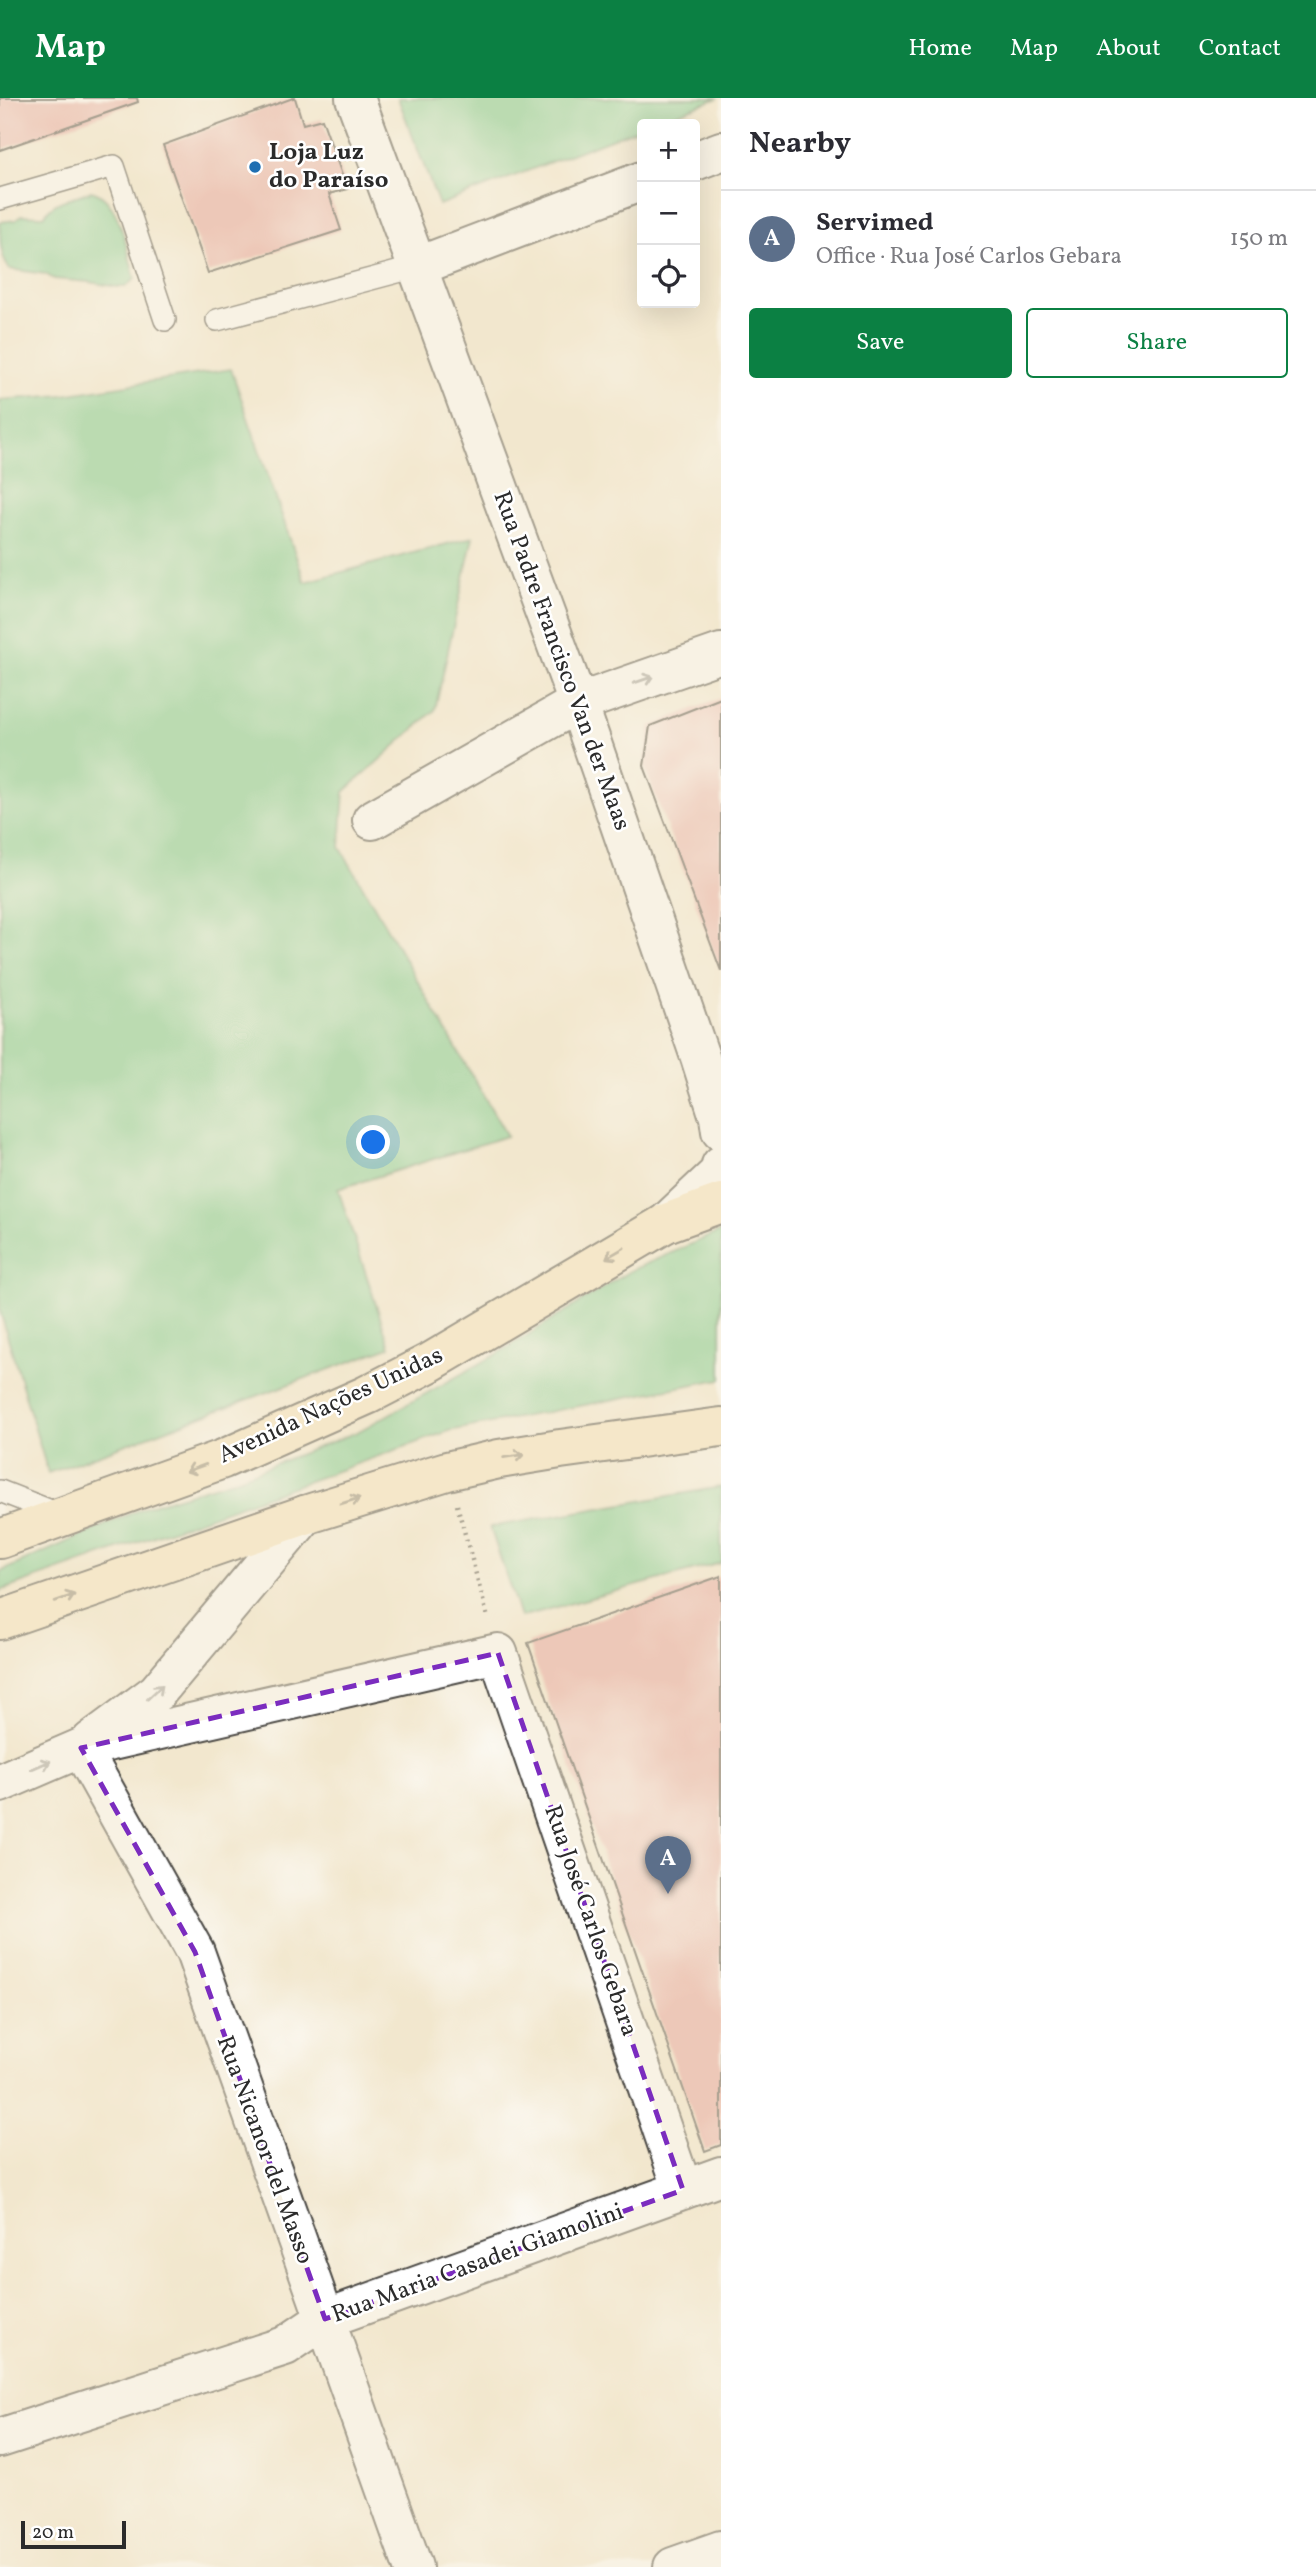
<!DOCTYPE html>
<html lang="en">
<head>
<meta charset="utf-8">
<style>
  body { margin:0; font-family:Vollkorn,serif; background:#f2f2f3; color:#2b2b33 }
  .controls { position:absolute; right:21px; top:21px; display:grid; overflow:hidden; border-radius:7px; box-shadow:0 7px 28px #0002 }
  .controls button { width:63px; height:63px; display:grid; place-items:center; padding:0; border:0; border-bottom:2px solid #e1e1e2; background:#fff; color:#2b2b33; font:35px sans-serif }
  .scale { position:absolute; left:21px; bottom:18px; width:105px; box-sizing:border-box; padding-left:7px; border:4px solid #2b2b2b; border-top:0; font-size:19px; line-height:24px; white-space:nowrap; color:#2b2b2b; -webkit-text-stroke:5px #fff; paint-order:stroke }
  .you { position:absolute; left:374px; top:1045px; width:24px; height:24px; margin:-18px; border:5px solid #fff; border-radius:50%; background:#1a73e8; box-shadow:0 0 0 10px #1a73e833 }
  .badge { display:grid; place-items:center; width:46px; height:46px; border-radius:50%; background:#0b8043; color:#fff; font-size:23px; font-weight:700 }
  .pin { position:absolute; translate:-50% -58px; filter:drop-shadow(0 2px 4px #0008) }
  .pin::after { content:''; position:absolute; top:37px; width:24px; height:21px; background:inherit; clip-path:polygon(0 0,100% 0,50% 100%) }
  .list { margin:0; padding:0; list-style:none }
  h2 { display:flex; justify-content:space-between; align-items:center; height:91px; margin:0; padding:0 28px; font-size:30px }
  h2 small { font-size:23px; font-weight:400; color:#7c7c81 }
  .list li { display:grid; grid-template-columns:46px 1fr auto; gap:21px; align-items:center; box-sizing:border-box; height:98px; padding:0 28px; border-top:2px solid #e1e1e2 }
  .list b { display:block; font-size:26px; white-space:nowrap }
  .list p { margin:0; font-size:23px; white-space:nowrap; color:#7c7c81 }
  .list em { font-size:23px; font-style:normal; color:#7c7c81 }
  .actions { display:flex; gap:14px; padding:21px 28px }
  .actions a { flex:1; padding:16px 0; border:2px solid #0b8043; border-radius:7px; text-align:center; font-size:24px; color:#0b8043 }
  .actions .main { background:#0b8043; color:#fff }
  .icon { flex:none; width:38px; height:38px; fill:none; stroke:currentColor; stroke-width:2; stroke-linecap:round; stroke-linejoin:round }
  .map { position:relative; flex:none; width:721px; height:2469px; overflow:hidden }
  header { display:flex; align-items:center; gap:42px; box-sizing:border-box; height:98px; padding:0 35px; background:#0b8043; color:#fff }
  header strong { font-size:33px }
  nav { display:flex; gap:38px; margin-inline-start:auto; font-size:24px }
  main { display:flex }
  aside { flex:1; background:#fff }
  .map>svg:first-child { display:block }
  .green { fill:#78cc8f; stroke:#527c5d; stroke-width:2 }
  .building { fill:#e7a29d }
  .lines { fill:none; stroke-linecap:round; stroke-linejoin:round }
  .service-casing { stroke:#494743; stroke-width:24 }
  .minor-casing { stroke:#494743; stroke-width:42 }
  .tertiary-casing { stroke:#494743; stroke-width:42 }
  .secondary-casing { stroke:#494743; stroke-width:42 }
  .path { stroke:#494743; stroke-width:4.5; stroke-dasharray:2 5; stroke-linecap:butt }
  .service { stroke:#fff; stroke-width:21 }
  .minor { stroke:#fff; stroke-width:38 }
  .tertiary { stroke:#fff; stroke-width:38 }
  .secondary { stroke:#f9e7c3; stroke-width:38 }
  .oneway { stroke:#a0a0a0 }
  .oneway2 { stroke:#928977 }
  .marked { fill:none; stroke:#7b2cbf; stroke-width:5; stroke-dasharray:14 9; stroke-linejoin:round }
  .poi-dot { fill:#1f6fb2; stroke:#fff; stroke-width:2.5 }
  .labels { text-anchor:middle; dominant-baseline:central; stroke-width:5; stroke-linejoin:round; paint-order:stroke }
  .poi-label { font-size:24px; font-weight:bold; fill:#2b2b2b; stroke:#fff; text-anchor:start }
  .street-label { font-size:24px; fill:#2b2b2b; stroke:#fff }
</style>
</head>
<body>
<header>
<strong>Map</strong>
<nav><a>Home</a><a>Map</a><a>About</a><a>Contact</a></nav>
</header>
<main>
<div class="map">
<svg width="721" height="2469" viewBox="0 0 721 2469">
  <rect width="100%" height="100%" fill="#fff"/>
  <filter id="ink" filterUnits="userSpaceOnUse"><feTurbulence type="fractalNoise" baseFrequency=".0143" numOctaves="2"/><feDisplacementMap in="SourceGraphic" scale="14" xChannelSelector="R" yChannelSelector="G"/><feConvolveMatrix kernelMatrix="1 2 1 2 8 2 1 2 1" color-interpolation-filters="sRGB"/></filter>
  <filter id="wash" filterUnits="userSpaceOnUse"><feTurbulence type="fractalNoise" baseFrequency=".00686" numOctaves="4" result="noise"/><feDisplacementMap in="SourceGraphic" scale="28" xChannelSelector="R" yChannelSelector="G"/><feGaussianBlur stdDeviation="1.57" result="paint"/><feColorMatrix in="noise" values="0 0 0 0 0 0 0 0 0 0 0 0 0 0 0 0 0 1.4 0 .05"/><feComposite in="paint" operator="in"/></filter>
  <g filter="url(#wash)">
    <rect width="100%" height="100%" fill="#f2e7ce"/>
    <path class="green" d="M398,0H718L649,26H642V29L439,107Z
      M91,93C121,100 127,155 135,181L125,189H117L89,184L54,181L45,176L9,171C0,157 0,141 0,124L16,122L21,117L44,118C54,101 74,100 91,93Z
      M231,271L305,484L473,439L435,612L344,694L340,749L507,1038L338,1091L390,1249L48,1375L0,1213V302L63,297Z
      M721,1133V1281L449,1333L0,1493V1474L145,1409L233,1382L357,1334L499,1255L630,1173Z
      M721,1389V1465L520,1519L490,1429Z"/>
    <g id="blocks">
      <path class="building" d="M0,0H137L138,4L0,52Z
        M293,0H295L303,26L322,21L347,91L329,96L341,132L208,175L163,47Z
        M721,600V873L644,668L650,628Z
        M721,1478V2047L705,2053L528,1545Z"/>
    </g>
  </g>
  <g filter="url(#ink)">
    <use href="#blocks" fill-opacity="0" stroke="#494743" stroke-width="2"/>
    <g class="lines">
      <defs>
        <path id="service" d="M0,101L114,68L165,222
          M217,222L416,169
          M0,1393L61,1417"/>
        <path id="minor" d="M695,63L721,53
          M416,169L642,83
          M372,722L578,605L721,555
          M91,1643L157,1594L305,1417
          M81,1650L195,1854L413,2469
          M0,1685L81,1650L498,1555L683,2092
          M0,2340L285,2248L325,2221L721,2078
          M673,2469L721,2452"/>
        <path id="tertiary" d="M355,0L578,605L700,959L719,1019L721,1033
          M666,1125L720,1074L721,1067"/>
        <path id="secondary" d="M0,1441L223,1361L367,1297L429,1265L666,1125L721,1105
          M0,1522L305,1417L447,1373L499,1361L560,1351L721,1329"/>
      </defs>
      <use href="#service" class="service-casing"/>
      <use href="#minor" class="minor-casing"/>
      <use href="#tertiary" class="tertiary-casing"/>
      <use href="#secondary" class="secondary-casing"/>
      <path class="path" d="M457,1407L488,1520"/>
      <use href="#service" class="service"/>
      <use href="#minor" class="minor"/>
      <use href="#tertiary" class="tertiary"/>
      <use href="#secondary" class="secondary"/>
    </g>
    <defs><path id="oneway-shaft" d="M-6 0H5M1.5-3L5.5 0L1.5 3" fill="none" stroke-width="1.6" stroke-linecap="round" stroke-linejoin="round" transform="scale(1.75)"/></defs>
    <g class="oneway">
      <use href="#oneway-shaft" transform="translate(643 582) rotate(-19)"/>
      <use href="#oneway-shaft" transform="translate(155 1594) rotate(-43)"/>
      <use href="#oneway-shaft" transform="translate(41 1667) rotate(-23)"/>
    </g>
    <g class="oneway2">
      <use href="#oneway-shaft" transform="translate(615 1155) rotate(150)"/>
      <use href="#oneway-shaft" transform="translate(514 1358) rotate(-9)"/>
      <use href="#oneway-shaft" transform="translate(196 1370) rotate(160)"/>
      <use href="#oneway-shaft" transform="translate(350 1403) rotate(-17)"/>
      <use href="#oneway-shaft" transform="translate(65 1500) rotate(-19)"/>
    </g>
  </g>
  <path d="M0 0H721V2469H0ZM498,1555L683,2092L325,2221L195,1854L81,1650Z" fill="#f2e7ce" fill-opacity=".55" fill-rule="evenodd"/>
  <path class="marked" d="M498,1555L683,2092L325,2221L195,1854L81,1650Z"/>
  <circle class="poi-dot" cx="255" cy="69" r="7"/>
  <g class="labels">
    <g class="poi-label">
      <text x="269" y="55">Loja Luz<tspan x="269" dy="28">do Paraíso</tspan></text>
    </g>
    <g class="street-label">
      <text transform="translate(561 563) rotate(70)">Rua Padre Francisco Van der Maas</text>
      <text transform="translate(331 1308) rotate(-25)">Avenida Nações Unidas</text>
      <text transform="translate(590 1823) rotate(71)">Rua José Carlos Gebara</text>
      <text transform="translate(264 2052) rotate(70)">Rua Nicanor del Masso</text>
      <text transform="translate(478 2166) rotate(-20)">Rua Maria Casadei Giamolini</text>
    </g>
  </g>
</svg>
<div class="controls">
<button>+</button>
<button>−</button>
<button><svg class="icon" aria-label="locate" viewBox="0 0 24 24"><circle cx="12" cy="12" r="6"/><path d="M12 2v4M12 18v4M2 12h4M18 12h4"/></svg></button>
</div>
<div class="scale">20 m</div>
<div class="you"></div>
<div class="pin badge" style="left:668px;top:1796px;background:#5c6f8a">A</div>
</div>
<aside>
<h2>Nearby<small></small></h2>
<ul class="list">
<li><span class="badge" style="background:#5c6f8a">A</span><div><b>Servimed</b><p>Office · Rua José Carlos Gebara</p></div><em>150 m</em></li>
</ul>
<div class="actions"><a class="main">Save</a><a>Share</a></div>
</aside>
</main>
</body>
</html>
